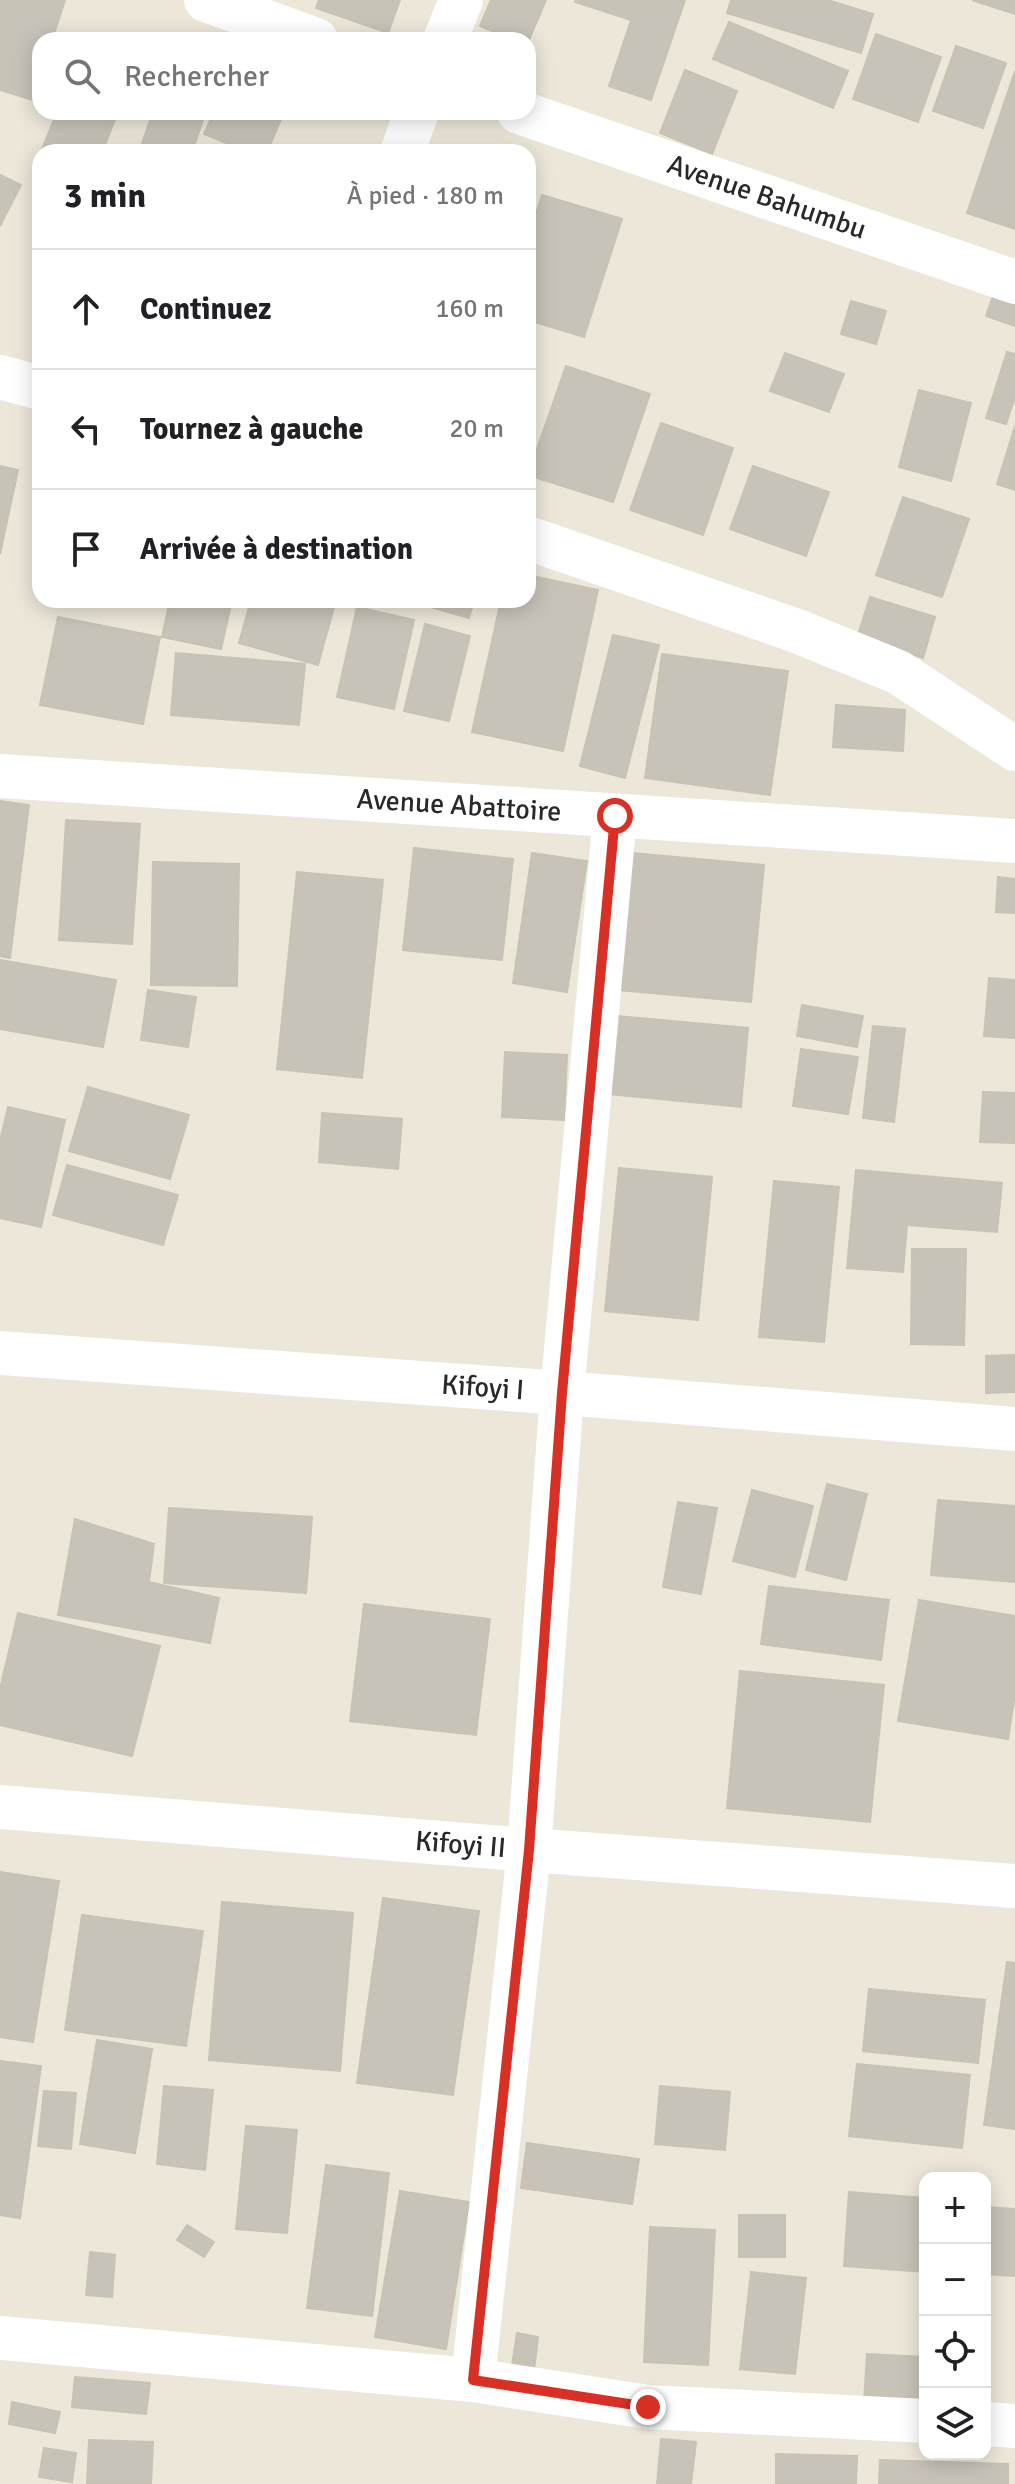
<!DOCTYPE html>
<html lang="fr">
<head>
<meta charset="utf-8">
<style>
  body { margin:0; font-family:Signika,sans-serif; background:#f6f6f6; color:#202124 }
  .controls { position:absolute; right:24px; bottom:24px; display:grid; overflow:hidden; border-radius:16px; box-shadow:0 4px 20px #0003 }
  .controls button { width:72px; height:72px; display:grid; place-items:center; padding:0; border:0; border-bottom:2px solid #e0e0e0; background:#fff; color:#202124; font:40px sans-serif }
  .stop { position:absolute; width:24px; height:24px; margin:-18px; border:6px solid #d93025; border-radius:50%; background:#fff }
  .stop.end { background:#d93025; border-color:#fff; box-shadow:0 2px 8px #0008 }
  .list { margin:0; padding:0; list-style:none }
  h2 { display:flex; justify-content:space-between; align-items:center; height:104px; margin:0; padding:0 32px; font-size:34px }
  h2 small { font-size:26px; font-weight:400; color:#757577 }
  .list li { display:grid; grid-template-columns:52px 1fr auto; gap:24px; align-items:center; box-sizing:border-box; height:120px; padding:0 32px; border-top:2px solid #e0e0e0 }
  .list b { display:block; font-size:30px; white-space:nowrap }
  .list em { font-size:26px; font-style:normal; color:#757577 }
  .icon { flex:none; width:44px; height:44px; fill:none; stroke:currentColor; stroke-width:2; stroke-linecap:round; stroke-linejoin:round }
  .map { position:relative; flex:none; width:1015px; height:2484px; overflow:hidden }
  .search { position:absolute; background:#fff; box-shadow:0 4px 20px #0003; left:32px; top:32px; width:504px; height:88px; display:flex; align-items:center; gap:20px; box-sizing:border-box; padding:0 28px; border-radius:24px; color:#757577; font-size:30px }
  .panel { position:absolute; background:#fff; box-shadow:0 4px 20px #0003; left:32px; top:144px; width:504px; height:464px; border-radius:24px }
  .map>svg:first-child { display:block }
  .building { fill:#c7c3b9; stroke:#c7c3b3; stroke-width:2 }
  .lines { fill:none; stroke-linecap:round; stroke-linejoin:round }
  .minor { stroke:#fff; stroke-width:44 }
  .route { stroke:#d93025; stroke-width:10 }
  .labels { text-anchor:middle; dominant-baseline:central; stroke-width:6; stroke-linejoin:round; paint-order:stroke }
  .street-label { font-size:28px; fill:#292929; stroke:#fff }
</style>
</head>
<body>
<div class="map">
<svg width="1015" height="2484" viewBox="0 0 1015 2484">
  <rect width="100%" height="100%" fill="#ece7d9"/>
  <path class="building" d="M0,0H65L52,40H40V78L33,100L0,90Z
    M319,0H400L388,33L316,8Z
    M491,0H546L528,42V40H513L480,26Z
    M576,0H685L651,100L609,86L631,20L575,2Z
    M731,0H827L873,14L861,53L727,13Z
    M972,0H1015V14Z
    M729,22L848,71L833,108L713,59Z
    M876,34L941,57L918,122L853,99Z
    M956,46L1006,63L983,128L933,111Z
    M685,70L737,91L712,154L660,133Z
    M1015,71V229L967,213Z
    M57,112H118L102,152H41Z
    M153,112H179L203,120L192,152H139Z
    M214,112H284L267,152H248L204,134Z
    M0,175L21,185L0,226Z
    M542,195L622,219L584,337L528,320V240Z
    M999,279L1015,285V326L986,316Z
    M851,301L886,311L876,344L841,334Z
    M1007,352L1015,354V397L1006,424L986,418Z
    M785,353L844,374L829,412L770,391Z
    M566,366L650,394L613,502L528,475Z
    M919,390L971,403L951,481L899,467Z
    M661,423L733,448L703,535L630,510Z
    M1015,426V490L997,484Z
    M0,466L18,470L0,554Z
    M753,466L829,492L806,556L730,529Z
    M903,497L969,519L942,597L876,575Z
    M528,575L598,590L563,751L472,732L501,600H528Z
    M870,597L935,617L923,658L857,638Z
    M170,600H232L221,649L162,637Z
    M251,600H336L318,665L239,643Z
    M406,600H474L469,618Z
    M357,607L414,620L394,709L337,697Z
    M58,617L160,637L143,724L40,705Z
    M425,624L470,636L449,721L404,711Z
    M613,635L659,645L625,778L580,766Z
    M176,653L305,664L299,725L171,715Z
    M662,654L788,671L770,795L645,778Z
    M836,705L905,710L903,751L833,747Z
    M0,801L29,805L10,958L0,956Z
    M66,820L140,824L132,944L59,940Z
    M414,848L513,859L502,960L403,950Z
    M621,852L764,865L751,1002L607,989Z
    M532,853L587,861L567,992L513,983Z
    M153,862L239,864L237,986L151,985Z
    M297,872L383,880L362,1078L277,1069Z
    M998,877L1015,879V913L996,912Z
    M0,960L116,980L103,1047L0,1029Z
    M989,978L1015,980V1038L984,1036Z
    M148,990L196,997L188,1047L141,1040Z
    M802,1005L863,1016L857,1047L797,1036Z
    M606,1015L748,1028L741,1107L599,1093Z
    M873,1026L905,1029L894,1122L863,1118Z
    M801,1049L858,1057L848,1114L793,1106Z
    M505,1052L567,1055L564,1120L502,1117Z
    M88,1087L189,1115L170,1179L69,1151Z
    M983,1092L1015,1093V1143L980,1142Z
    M8,1107L65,1120L41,1227L0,1218V1141Z
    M322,1113L402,1119L398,1169L319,1162Z
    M67,1165L178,1195L163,1245L53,1215Z
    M619,1168L712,1177L698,1320L605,1311Z
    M856,1170L1002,1183L997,1232L907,1225L903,1272L847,1268Z
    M774,1181L839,1187L824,1342L759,1337Z
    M912,1249H966L964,1345L911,1344Z
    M1015,1355V1392L986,1393V1356Z
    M827,1484L867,1494L846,1580L806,1570Z
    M752,1490L813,1506L795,1577L733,1561Z
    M938,1500L1015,1506V1582L931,1575Z
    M678,1502L717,1508L701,1594L663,1587Z
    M169,1508L312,1517L306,1593L164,1583Z
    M75,1519L154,1544L149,1582L219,1598L210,1643L58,1615Z
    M769,1586L889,1600L881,1660L761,1644Z
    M919,1600L1015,1616V1694L1008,1739L898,1721Z
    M364,1604L490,1619L476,1735L350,1721Z
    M18,1613L160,1646L132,1756L0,1725V1689Z
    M740,1671L884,1685L870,1822L727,1808Z
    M0,1872L59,1881L33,2042L0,2037Z
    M383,1898L479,1911L453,2095L357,2083Z
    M222,1902L353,1913L340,2071L209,2060Z
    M82,1915L203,1931L186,2046L65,2030Z
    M1007,1962L1015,1963V2129L984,2125Z
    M869,1989L985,2000L978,2063L863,2051Z
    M97,2040L152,2049L135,2153L80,2144Z
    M0,2061L41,2066L20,2218L0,2215Z
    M857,2064L970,2075L962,2148L849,2136Z
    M164,2086L213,2090L205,2170L157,2164Z
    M660,2086L730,2092L725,2150L655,2144Z
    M44,2091L76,2093L71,2149L38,2146Z
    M246,2126L297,2130L287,2233L236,2229Z
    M527,2143L639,2159L632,2204L521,2188Z
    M326,2165L389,2173L372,2316L307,2308Z
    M400,2191L469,2202L446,2349L375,2337Z
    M849,2192L925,2198V2272L844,2266Z
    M985,2207L1015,2209V2276L985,2274Z
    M739,2215H785V2257H739Z
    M187,2225L214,2242L204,2257L177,2240Z
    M650,2227L715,2230L708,2365L644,2362Z
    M90,2252L115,2255L112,2297L86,2295Z
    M751,2272L806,2278L795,2374L740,2369Z
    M517,2333L538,2337L534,2370L512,2366Z
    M867,2354L925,2357V2406L864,2402Z
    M75,2377L150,2383L146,2414L72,2407Z
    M12,2402L60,2412L55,2433L9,2424Z
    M661,2439L696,2442L691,2484H657Z
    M89,2440L153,2442L151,2484H87Z
    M44,2448L76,2453L72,2482L39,2477Z
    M776,2454L857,2456L856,2484H776Z
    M880,2460L1008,2464V2484H879Z"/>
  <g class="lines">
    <g class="minor">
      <path d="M206,0L316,40"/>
      <path d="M445,40L461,0"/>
      <path id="s1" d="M519,112L1015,282"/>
      <path d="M402,152L417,112"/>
      <path d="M0,377L40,388"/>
      <path d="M528,538L797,631L898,672L1015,749"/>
      <path id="s2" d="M0,776L1015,841"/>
      <path id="s3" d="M0,1353L562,1393L1015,1429"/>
      <path id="s4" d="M0,1807L529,1850L1015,1886"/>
      <path d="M0,2338L473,2380L648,2407L925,2421"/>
      <path d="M473,2380L529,1850L562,1393L615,816"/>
      <path d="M985,2424L1015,2426"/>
    </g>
  </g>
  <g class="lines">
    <path class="route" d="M615,816L562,1393L529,1850L473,2380L648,2407"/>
  </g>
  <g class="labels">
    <g class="street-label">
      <text stroke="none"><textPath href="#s1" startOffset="262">Avenue Bahumbu</textPath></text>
      <text stroke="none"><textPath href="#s2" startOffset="460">Avenue Abattoire</textPath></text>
      <text stroke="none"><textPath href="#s3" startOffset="484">Kifoyi I</textPath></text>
      <text stroke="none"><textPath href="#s4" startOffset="462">Kifoyi II</textPath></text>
    </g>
  </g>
</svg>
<div class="controls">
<button>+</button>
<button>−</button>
<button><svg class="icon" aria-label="locate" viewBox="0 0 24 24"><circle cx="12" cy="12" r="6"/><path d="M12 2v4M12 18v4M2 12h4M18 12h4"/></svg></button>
<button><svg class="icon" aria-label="layers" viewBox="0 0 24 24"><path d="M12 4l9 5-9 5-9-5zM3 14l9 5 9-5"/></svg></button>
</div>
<div class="stop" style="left:615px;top:816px"></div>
<div class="stop end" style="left:648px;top:2407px"></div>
<div class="search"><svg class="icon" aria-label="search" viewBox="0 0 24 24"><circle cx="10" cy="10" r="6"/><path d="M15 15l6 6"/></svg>Rechercher</div>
<section class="panel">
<h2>3 min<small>À pied · 180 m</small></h2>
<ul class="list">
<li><svg class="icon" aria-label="ahead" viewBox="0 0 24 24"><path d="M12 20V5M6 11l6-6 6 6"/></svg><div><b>Continuez</b></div><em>160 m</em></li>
<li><svg class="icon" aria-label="left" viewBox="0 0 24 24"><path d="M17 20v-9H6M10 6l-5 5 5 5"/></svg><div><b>Tournez à gauche</b></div><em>20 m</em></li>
<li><svg class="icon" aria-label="arrive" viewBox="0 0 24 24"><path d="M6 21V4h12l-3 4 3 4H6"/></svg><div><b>Arrivée à destination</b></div></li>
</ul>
</section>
</div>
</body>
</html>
